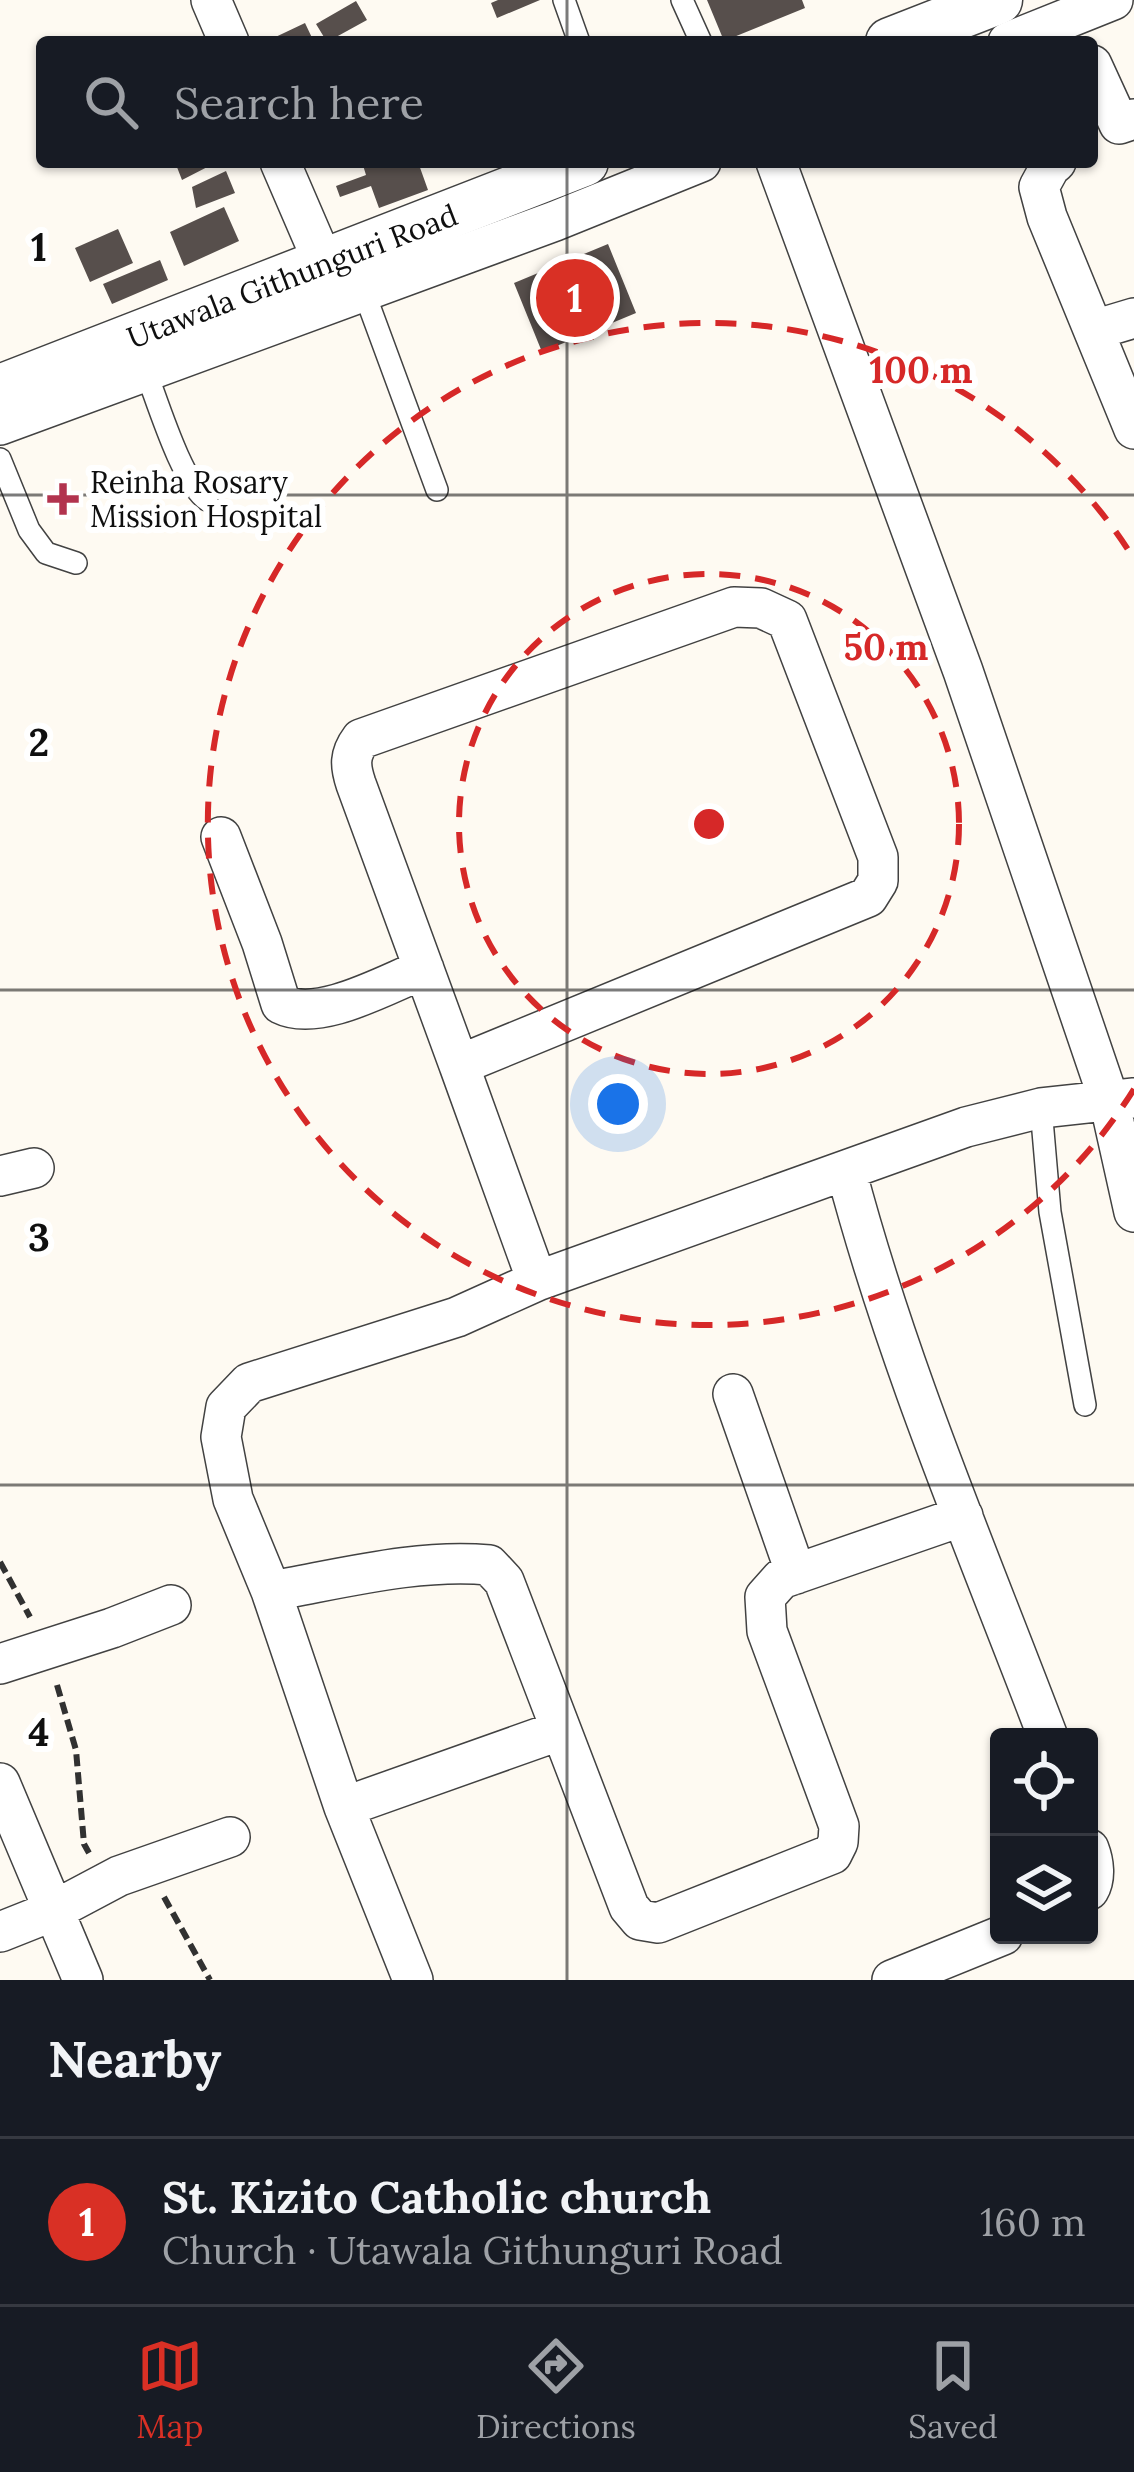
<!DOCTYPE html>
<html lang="en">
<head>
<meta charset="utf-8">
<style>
  body { margin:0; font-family:Lora,serif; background:#242831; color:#f1f3f6 }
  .controls { position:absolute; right:36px; bottom:36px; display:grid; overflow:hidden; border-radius:12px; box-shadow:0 3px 9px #0004 }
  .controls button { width:108px; height:108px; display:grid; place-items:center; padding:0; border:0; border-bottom:3px solid #363941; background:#171b24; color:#f1f3f6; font:60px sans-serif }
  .you { position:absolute; left:618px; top:1104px; width:42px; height:42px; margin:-30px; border:9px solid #fff; border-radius:50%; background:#1a73e8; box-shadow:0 0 0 18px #1a73e833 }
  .badge { display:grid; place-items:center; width:78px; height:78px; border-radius:50%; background:#d93025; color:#fff; font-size:39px; font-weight:700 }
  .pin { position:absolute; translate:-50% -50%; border:6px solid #fff; box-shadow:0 3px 12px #0006 }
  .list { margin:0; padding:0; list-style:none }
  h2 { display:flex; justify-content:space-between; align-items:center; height:156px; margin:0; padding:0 48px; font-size:51px }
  h2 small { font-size:39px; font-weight:400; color:#9ea1a6 }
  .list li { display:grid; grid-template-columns:78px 1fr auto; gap:36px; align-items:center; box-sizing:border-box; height:168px; padding:0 48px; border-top:3px solid #363941 }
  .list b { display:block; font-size:45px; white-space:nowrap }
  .list p { margin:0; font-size:39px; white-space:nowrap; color:#9ea1a6 }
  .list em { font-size:39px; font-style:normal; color:#9ea1a6 }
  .icon { flex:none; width:66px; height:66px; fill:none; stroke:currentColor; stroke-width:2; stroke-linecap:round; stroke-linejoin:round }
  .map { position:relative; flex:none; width:1134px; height:1980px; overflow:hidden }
  .search { position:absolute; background:#171b24; box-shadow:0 3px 9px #0004; left:36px; right:36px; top:36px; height:132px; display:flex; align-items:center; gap:30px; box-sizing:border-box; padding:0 42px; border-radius:12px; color:#9ea1a6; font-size:45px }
  .sheet { height:324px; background:#171b24 }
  nav { display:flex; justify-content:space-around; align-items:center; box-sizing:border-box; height:168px; border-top:3px solid #363941; background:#171b24; font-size:33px; color:#9ea1a6 }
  nav a { display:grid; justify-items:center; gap:6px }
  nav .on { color:#d93025 }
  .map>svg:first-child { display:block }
  .building { fill:#574f4c }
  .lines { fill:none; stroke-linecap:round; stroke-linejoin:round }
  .service-casing { stroke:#424242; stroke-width:24 }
  .minor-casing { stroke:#424242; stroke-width:42 }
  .tertiary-casing { stroke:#424242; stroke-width:51 }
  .path { stroke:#313131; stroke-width:6; stroke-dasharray:12 6; stroke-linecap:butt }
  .service { stroke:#fff; stroke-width:21 }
  .minor { stroke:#fff; stroke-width:39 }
  .tertiary { stroke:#fff; stroke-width:48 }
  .grid { fill:none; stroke:#0f0f0f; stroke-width:3; stroke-opacity:0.55 }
  .ring { fill:none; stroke:#d62828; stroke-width:6; stroke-dasharray:21 15 }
  .poi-dot { fill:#b2334e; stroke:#fff; stroke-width:4.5 }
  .labels { text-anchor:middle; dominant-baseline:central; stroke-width:12; stroke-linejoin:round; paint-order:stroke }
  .street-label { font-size:30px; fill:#0f0f0f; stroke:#fff }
  .poi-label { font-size:30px; fill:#0f0f0f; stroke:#fff; text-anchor:start }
  .grid-label { font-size:39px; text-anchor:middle; font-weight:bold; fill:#0f0f0f; stroke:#fff; stroke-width:12; stroke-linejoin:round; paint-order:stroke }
  .centre { fill:#d62828; stroke:#fff; stroke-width:6 }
  .ring-label { font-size:36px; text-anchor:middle; font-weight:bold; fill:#d62828; stroke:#fff; stroke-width:12; stroke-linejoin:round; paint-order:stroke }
</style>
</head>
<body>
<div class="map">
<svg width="1134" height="1980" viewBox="0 0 1134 1980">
  <rect width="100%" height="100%" fill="#fefaf2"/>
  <path class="building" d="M498,0H540L497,18L491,3Z
    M707,0H802L805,8L724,41Z
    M356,1L367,20L327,42L316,24Z
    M305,23L314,42H265Z
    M175,162H217L182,180Z
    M362,162H418L428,190L379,208L371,186L340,197L336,186L366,175Z
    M226,171L235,193L196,208L192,187Z
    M224,207L239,241L184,266L170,232Z
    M118,229L133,263L90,282L75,248Z
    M608,244L636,313L542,352L514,283Z
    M160,260L168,280L112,304L103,284Z"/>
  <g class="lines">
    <defs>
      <path id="service" d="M564,0L579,42
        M682,0L701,42
        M364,292L437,490
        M146,372C158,403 182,483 207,500
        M0,459L29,530L46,553L76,563
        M1041,1108L1050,1212L1085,1405"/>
      <path id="minor" d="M211,0L229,42
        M1008,42L1113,0
        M1092,65L1119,124L1134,119
        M280,162L324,264
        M776,162L963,671L1109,1100L1134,1212
        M1056,162L1050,167L1039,187L1047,217L1134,429
        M1094,330L1134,318
        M0,425L555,221L701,162
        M734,607L761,608L787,620L878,857V881L868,897L459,1065L356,784C350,766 349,755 361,739Z
        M221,837L262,943L281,1004C319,1023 386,984 424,969
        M459,1065L537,1281
        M846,1170L966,1127L1041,1108L1134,1098
        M0,1176L34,1168
        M733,1394L796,1574
        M271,1591C340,1579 420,1558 489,1565L504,1581L629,1907L640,1920L658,1923L832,1854L838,1842L839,1826L767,1631L765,1597L781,1579L963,1516
        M0,1664L112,1628L171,1605
        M0,1783L83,1980
        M344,1807L561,1730
        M1089,1849C1094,1862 1096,1878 1089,1890
        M0,1932L53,1911L119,1876L230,1837
        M413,1980L344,1807L271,1591L233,1499L221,1437L226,1407L249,1383L457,1317L537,1281L846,1170C897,1364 977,1550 1048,1737
        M892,1980L1003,1935"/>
      <path id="tertiary" d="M890,42L998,0
        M0,389L584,162"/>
    </defs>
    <use href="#service" class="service-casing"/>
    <use href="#minor" class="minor-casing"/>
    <use href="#tertiary" class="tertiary-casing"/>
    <path class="path" d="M0,1562L30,1617
      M57,1685L76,1750L84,1844L89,1853
      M164,1897L210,1980"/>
    <use href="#service" class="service"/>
    <use href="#minor" class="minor"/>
    <use href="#tertiary" class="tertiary"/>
  </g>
  <path class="grid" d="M567,0V42M567,162V1980M0,495H1134M0,990H1134M0,1485H1134"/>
  <g class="ring">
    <circle cx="709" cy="824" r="250"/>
    <path d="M1134 1089A501 501 0 1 1 1134 559"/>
  </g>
  <path class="poi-dot" d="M57 481h12v12h12v12h-12v12h-12v-12h-12v-12h12z"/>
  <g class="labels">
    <g class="street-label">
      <text transform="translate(292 276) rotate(-21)">Utawala Githunguri Road</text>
    </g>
    <g class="poi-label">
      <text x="90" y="482">Reinha Rosary<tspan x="90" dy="34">Mission Hospital</tspan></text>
    </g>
  </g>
  <g class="grid-label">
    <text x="39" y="261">1</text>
    <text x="39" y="756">2</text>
    <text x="39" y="1251">3</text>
    <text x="39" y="1746">4</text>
  </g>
  <circle cx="709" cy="824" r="18" class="centre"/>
  <g class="ring-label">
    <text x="921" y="383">100 m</text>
    <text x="886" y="660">50 m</text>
  </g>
</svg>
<div class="controls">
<button><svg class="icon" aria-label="locate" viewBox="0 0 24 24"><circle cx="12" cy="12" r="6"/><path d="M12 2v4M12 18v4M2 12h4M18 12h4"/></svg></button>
<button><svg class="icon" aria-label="layers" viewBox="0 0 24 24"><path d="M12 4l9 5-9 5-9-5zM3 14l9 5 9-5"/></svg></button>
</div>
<div class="you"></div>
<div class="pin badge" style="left:575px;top:298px">1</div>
<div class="search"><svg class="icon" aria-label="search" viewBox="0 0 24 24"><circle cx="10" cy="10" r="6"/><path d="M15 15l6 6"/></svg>Search here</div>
</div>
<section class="sheet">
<h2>Nearby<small></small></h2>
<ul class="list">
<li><span class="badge">1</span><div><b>St. Kizito Catholic church</b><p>Church · Utawala Githunguri Road</p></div><em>160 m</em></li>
</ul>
</section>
<nav>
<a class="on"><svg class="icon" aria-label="map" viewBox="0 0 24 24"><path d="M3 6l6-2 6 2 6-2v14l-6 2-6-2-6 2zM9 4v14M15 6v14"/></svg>Map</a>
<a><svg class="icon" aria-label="directions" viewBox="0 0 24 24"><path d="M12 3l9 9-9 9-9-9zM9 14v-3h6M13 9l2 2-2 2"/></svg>Directions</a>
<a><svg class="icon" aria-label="saved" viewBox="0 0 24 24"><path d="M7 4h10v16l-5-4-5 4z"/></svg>Saved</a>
</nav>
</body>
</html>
